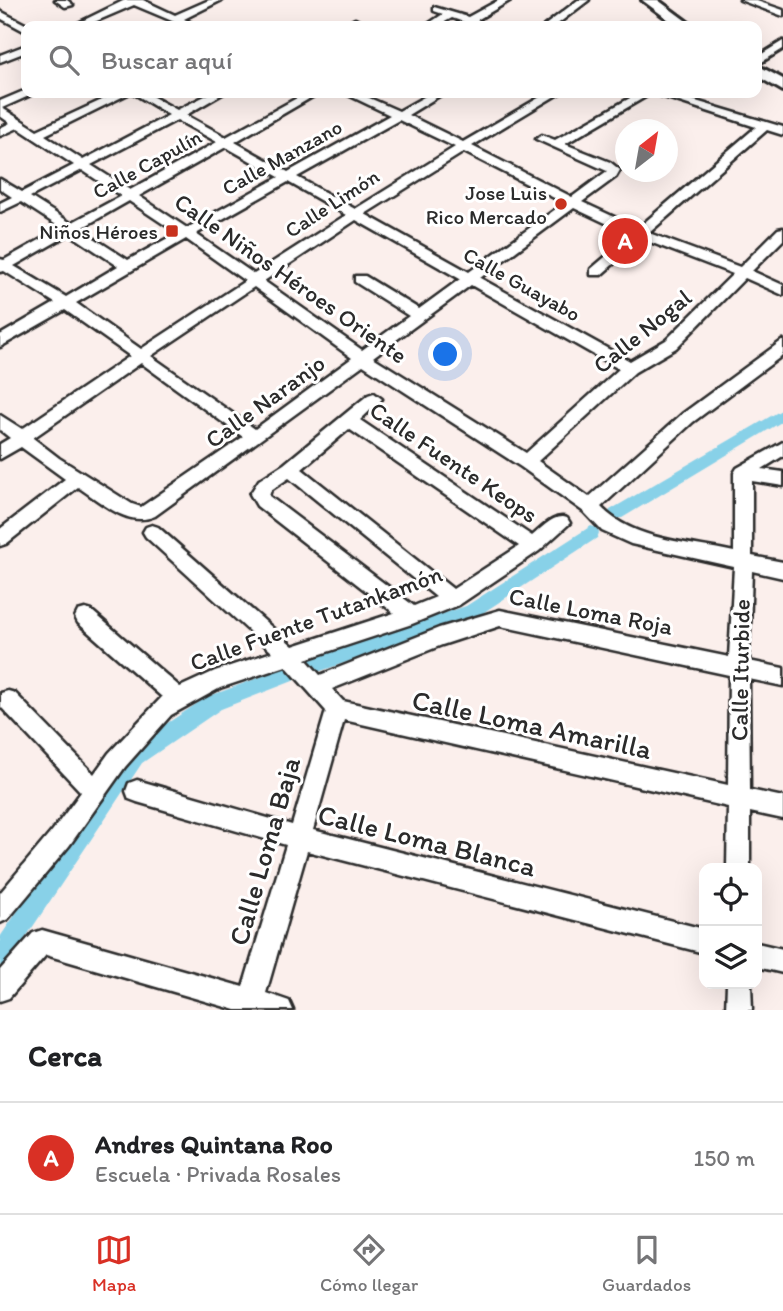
<!DOCTYPE html>
<html lang="es">
<head>
<meta charset="utf-8">
<style>
  body { margin:0; font-family:Itim,sans-serif; background:#f2f2f2; color:#202124 }
  .controls { position:absolute; right:21px; bottom:21px; display:grid; overflow:hidden; border-radius:14px; box-shadow:0 7px 28px #0002 }
  .controls button { width:63px; height:63px; display:grid; place-items:center; padding:0; border:0; border-bottom:2px solid #e0e0e0; background:#fff; color:#202124; font:35px sans-serif }
  .compass { position:absolute; left:615px; top:119px; width:63px; height:63px; border-radius:50%; background:#fff; box-shadow:0 7px 28px #0002; rotate:31deg }
  .you { position:absolute; left:446px; top:355px; width:24px; height:24px; margin:-18px; border:5px solid #fff; border-radius:50%; background:#1a73e8; box-shadow:0 0 0 10px #1a73e833 }
  .badge { display:grid; place-items:center; width:46px; height:46px; border-radius:50%; background:#d93025; color:#fff; font-size:23px; font-weight:700 }
  .pin { position:absolute; translate:-50% -50%; border:4px solid #fff; box-shadow:0 2px 7px #0006 }
  .list { margin:0; padding:0; list-style:none }
  h2 { display:flex; justify-content:space-between; align-items:center; height:91px; margin:0; padding:0 28px; font-size:30px }
  h2 small { font-size:23px; font-weight:400; color:#757577 }
  .list li { display:grid; grid-template-columns:46px 1fr auto; gap:21px; align-items:center; box-sizing:border-box; height:112px; padding:0 28px; border-top:2px solid #e0e0e0 }
  .list b { display:block; font-size:26px; white-space:nowrap }
  .list p { margin:0; font-size:23px; white-space:nowrap; color:#757577 }
  .list em { font-size:23px; font-style:normal; color:#757577 }
  .icon { flex:none; width:38px; height:38px; fill:none; stroke:currentColor; stroke-width:2; stroke-linecap:round; stroke-linejoin:round }
  .map { position:relative; flex:none; width:783px; height:1010px; overflow:hidden }
  .search { position:absolute; background:#fff; box-shadow:0 7px 28px #0002; left:21px; right:21px; top:21px; height:77px; display:flex; align-items:center; gap:18px; box-sizing:border-box; padding:0 24px; border-radius:14px; color:#757577; font-size:26px }
  .sheet { height:203px; background:#fff }
  nav { display:flex; justify-content:space-around; align-items:center; box-sizing:border-box; height:98px; border-top:2px solid #e0e0e0; background:#fff; font-size:19px; color:#757577 }
  nav a { display:grid; justify-items:center; gap:4px }
  nav .on { color:#d93025 }
  .map>svg:first-child { display:block }
  .lines { fill:none; stroke-linecap:round; stroke-linejoin:round }
  .canal { fill:#88d1e8; fill-rule:evenodd }
  .minor-casing { stroke:#2b2b2b; stroke-width:5 }
  .secondary-casing { stroke:#2b2b2b; stroke-width:6 }
  .minor { fill:#fff; fill-rule:evenodd }
  .secondary { fill:#fff; fill-rule:evenodd }
  .poi-dot { fill:#c8321e; stroke:#fff; stroke-width:2.5 }
  .labels { text-anchor:middle; dominant-baseline:central; stroke-width:6; stroke-linejoin:round; paint-order:stroke }
  .far-street-label { font-size:21px; fill:#2b2b2b; stroke:#fff }
  .far-poi-label { font-size:21px; fill:#2b2b2b; stroke:#fff; text-anchor:end }
  .street-label { font-size:24px; fill:#2b2b2b; stroke:#fff }
  .near-street-label { font-size:28px; fill:#2b2b2b; stroke:#fff }
</style>
</head>
<body>
<div class="map">
<svg width="783" height="1010" viewBox="0 0 783 1010">
  <rect width="100%" height="100%" fill="#fbefec"/>
  <filter id="ink" filterUnits="userSpaceOnUse"><feTurbulence type="fractalNoise" baseFrequency=".0143" numOctaves="2"/><feDisplacementMap in="SourceGraphic" scale="14" xChannelSelector="R" yChannelSelector="G"/><feConvolveMatrix kernelMatrix="1 2 1 2 8 2 1 2 1" color-interpolation-filters="sRGB"/></filter>
  <g filter="url(#ink)">
    <g class="lines">
      <path class="canal" d="M783,409V421L622,518H610L608,514L610,510Z
        M591,526L597,528L599,533L597,538L478,616L315,673L309,671L306,665L309,659L466,606Z
        M287,667L293,669L296,675L293,681L221,709L142,763L8,964L0,967V937L128,749L207,697Z"/>
      <defs>
        <path id="minor" d="M55,0H67L73,5L65,7Z
          M125,0H143L175,15L209,0H222L184,19L197,26H184L134,5L85,26H72Z
          M499,0H511L477,20L490,26H476L452,18L437,26H425L443,14L434,11V7L468,17Z
          M578,0H589L555,26H544Z
          M740,0H754L783,10V16Z
          M0,11L29,26H26V32L0,18Z
          M355,19L368,26H342Z
          M783,41V49L757,65V57Z
          M26,45V52L0,62V55Z
          M26,90V93H32L31,95L2,108L37,130L117,93H130L45,135L83,160L169,115L133,93H146L177,110L211,93H224L186,115L226,137L306,93H319L235,142L288,172L390,115L344,93H358L399,111L431,93H444L408,115L463,142L547,93H560L472,146L572,197L607,171L536,139L542,135L555,140L639,93H669L783,127V135L767,130L649,233L740,267L778,229L783,228V240L752,271L783,285V295L745,278L676,348L635,372L538,461L589,497L682,414L783,340V354L779,358L693,422L601,507C633,541 690,542 734,552V473L737,468L783,442V456L762,469L783,472V486L752,481V556L783,562V578L752,571L749,661L783,668V686L749,679L750,790L783,797V819L750,812V868H727L728,807L344,720L313,830L704,929V953L307,851L266,993L289,1001L293,1010H236L46,955L9,998L0,1001V970L33,933L42,930L243,987L286,845L137,802L129,799L126,791L129,783L137,780L292,825L326,711L286,666L220,688L171,715L125,767L69,846L8,919L0,923V893L53,830L81,792L1,707V693L8,691L15,693L94,774L109,753L162,697L78,623L75,617L78,611L85,609L92,611L180,687L215,671L272,652L146,537L143,532L146,527L152,525L158,527L293,646L394,613L257,506L250,494L259,480L284,464L368,395L374,393L382,399L360,420L532,536C542,528 554,513 567,518L570,523L539,551L459,605L412,624L306,659L320,675L439,628L500,610L729,657L734,567L631,544L602,531L584,512L521,467L363,365L155,516C128,528 101,502 78,487L6,544L0,546V529L65,479L21,447L0,459V444L10,438L0,430V415L22,429L130,356L65,310L0,347V335L55,303L4,271L0,272V259L4,260L61,228L21,202L0,212V203L12,197L0,189V179L22,192L74,165L18,128L0,136V128L10,123L0,116V101ZM652,93L756,127L638,228L582,202L616,177L620,170L610,162L565,144ZM177,120L217,142L130,190L91,165ZM399,120L455,147L355,209L297,177ZM226,147L279,177L187,228L139,196ZM464,152L564,203L469,272L365,214ZM82,170L121,196L71,223L30,197ZM288,182L346,215L254,274L196,234ZM129,201L177,233L128,260L80,229ZM574,208L631,235L591,269V275H601L642,239L733,274L666,340L630,361L480,278ZM356,220L460,279L419,309L365,276H355V282L409,316L362,350L264,281ZM70,234L118,266L66,297L14,266ZM186,239L245,281L141,349L76,303ZM471,285L619,369L526,453L373,357ZM254,287L352,358L255,429L151,356ZM141,363L243,437L141,507L132,504L59,458L33,438ZM349,429L519,546L453,589L302,469ZM289,478L436,597L414,606L269,496L271,490ZM500,626L729,675L728,785L343,701L332,689L442,645Z
          M757,943L783,949V973L757,967Z
          M727,984H751L752,1010H726Z"/>
        <path id="secondary" d="M642,0H658L693,26H677Z
          M757,65L783,79V91L757,76Z"/>
      </defs>
      <use href="#minor" class="minor-casing"/>
      <use href="#secondary" class="secondary-casing"/>
      <use href="#minor" class="minor"/>
      <use href="#secondary" class="secondary"/>
    </g>
  </g>
  <g class="poi-dot">
    <circle cx="561" cy="204" r="7"/>
    <rect x="165" y="224" width="14" height="14" rx="3.5"/>
  </g>
  <g class="labels">
    <g class="far-street-label">
      <text transform="translate(282 157) rotate(-29)">Calle Manzano</text>
      <text transform="translate(147 164) rotate(-29)">Calle Capulín</text>
      <text transform="translate(332 203) rotate(-33)">Calle Limón</text>
      <text transform="translate(522 284) rotate(29)">Calle Guayabo</text>
    </g>
    <g class="far-poi-label">
      <text x="547" y="192">Jose Luis<tspan x="547" dy="24">Rico Mercado</tspan></text>
      <text x="158" y="231">Niños Héroes</text>
    </g>
    <g class="street-label">
      <text transform="translate(291 278) rotate(35)">Calle Niños Héroes Oriente</text>
      <text transform="translate(642 331) rotate(-39)">Calle Nogal</text>
      <text transform="translate(265 401) rotate(-36)">Calle Naranjo</text>
      <text transform="translate(454 462) rotate(34)">Calle Fuente Keops</text>
      <text transform="translate(591 611) rotate(11)">Calle Loma Roja</text>
      <text transform="translate(316 618) rotate(-20)">Calle Fuente Tutankamón</text>
      <text transform="translate(740 670) rotate(-89)">Calle Iturbide</text>
    </g>
    <g class="near-street-label">
      <text transform="translate(532 724) rotate(12)">Calle Loma Amarilla</text>
      <text transform="translate(427 840) rotate(14)">Calle Loma Blanca</text>
      <text transform="translate(264 851) rotate(-74)">Calle Loma Baja</text>
    </g>
  </g>
</svg>
<div class="controls">
<button><svg class="icon" aria-label="locate" viewBox="0 0 24 24"><circle cx="12" cy="12" r="6"/><path d="M12 2v4M12 18v4M2 12h4M18 12h4"/></svg></button>
<button><svg class="icon" aria-label="layers" viewBox="0 0 24 24"><path d="M12 4l9 5-9 5-9-5zM3 14l9 5 9-5"/></svg></button>
</div>
<svg class="compass" viewBox="-18 -18 36 36"><path d="M0-13l5 13h-10z" fill="#e53935"/><path d="M0 13l5-13h-10z" fill="#757577"/></svg>
<div class="you"></div>
<div class="pin badge" style="left:625px;top:241px">A</div>
<div class="search"><svg class="icon" aria-label="search" viewBox="0 0 24 24"><circle cx="10" cy="10" r="6"/><path d="M15 15l6 6"/></svg>Buscar aquí</div>
</div>
<section class="sheet">
<h2>Cerca<small></small></h2>
<ul class="list">
<li><span class="badge">A</span><div><b>Andres Quintana Roo</b><p>Escuela · Privada Rosales</p></div><em>150 m</em></li>
</ul>
</section>
<nav>
<a class="on"><svg class="icon" aria-label="map" viewBox="0 0 24 24"><path d="M3 6l6-2 6 2 6-2v14l-6 2-6-2-6 2zM9 4v14M15 6v14"/></svg>Mapa</a>
<a><svg class="icon" aria-label="directions" viewBox="0 0 24 24"><path d="M12 3l9 9-9 9-9-9zM9 14v-3h6M13 9l2 2-2 2"/></svg>Cómo llegar</a>
<a><svg class="icon" aria-label="saved" viewBox="0 0 24 24"><path d="M7 4h10v16l-5-4-5 4z"/></svg>Guardados</a>
</nav>
</body>
</html>
